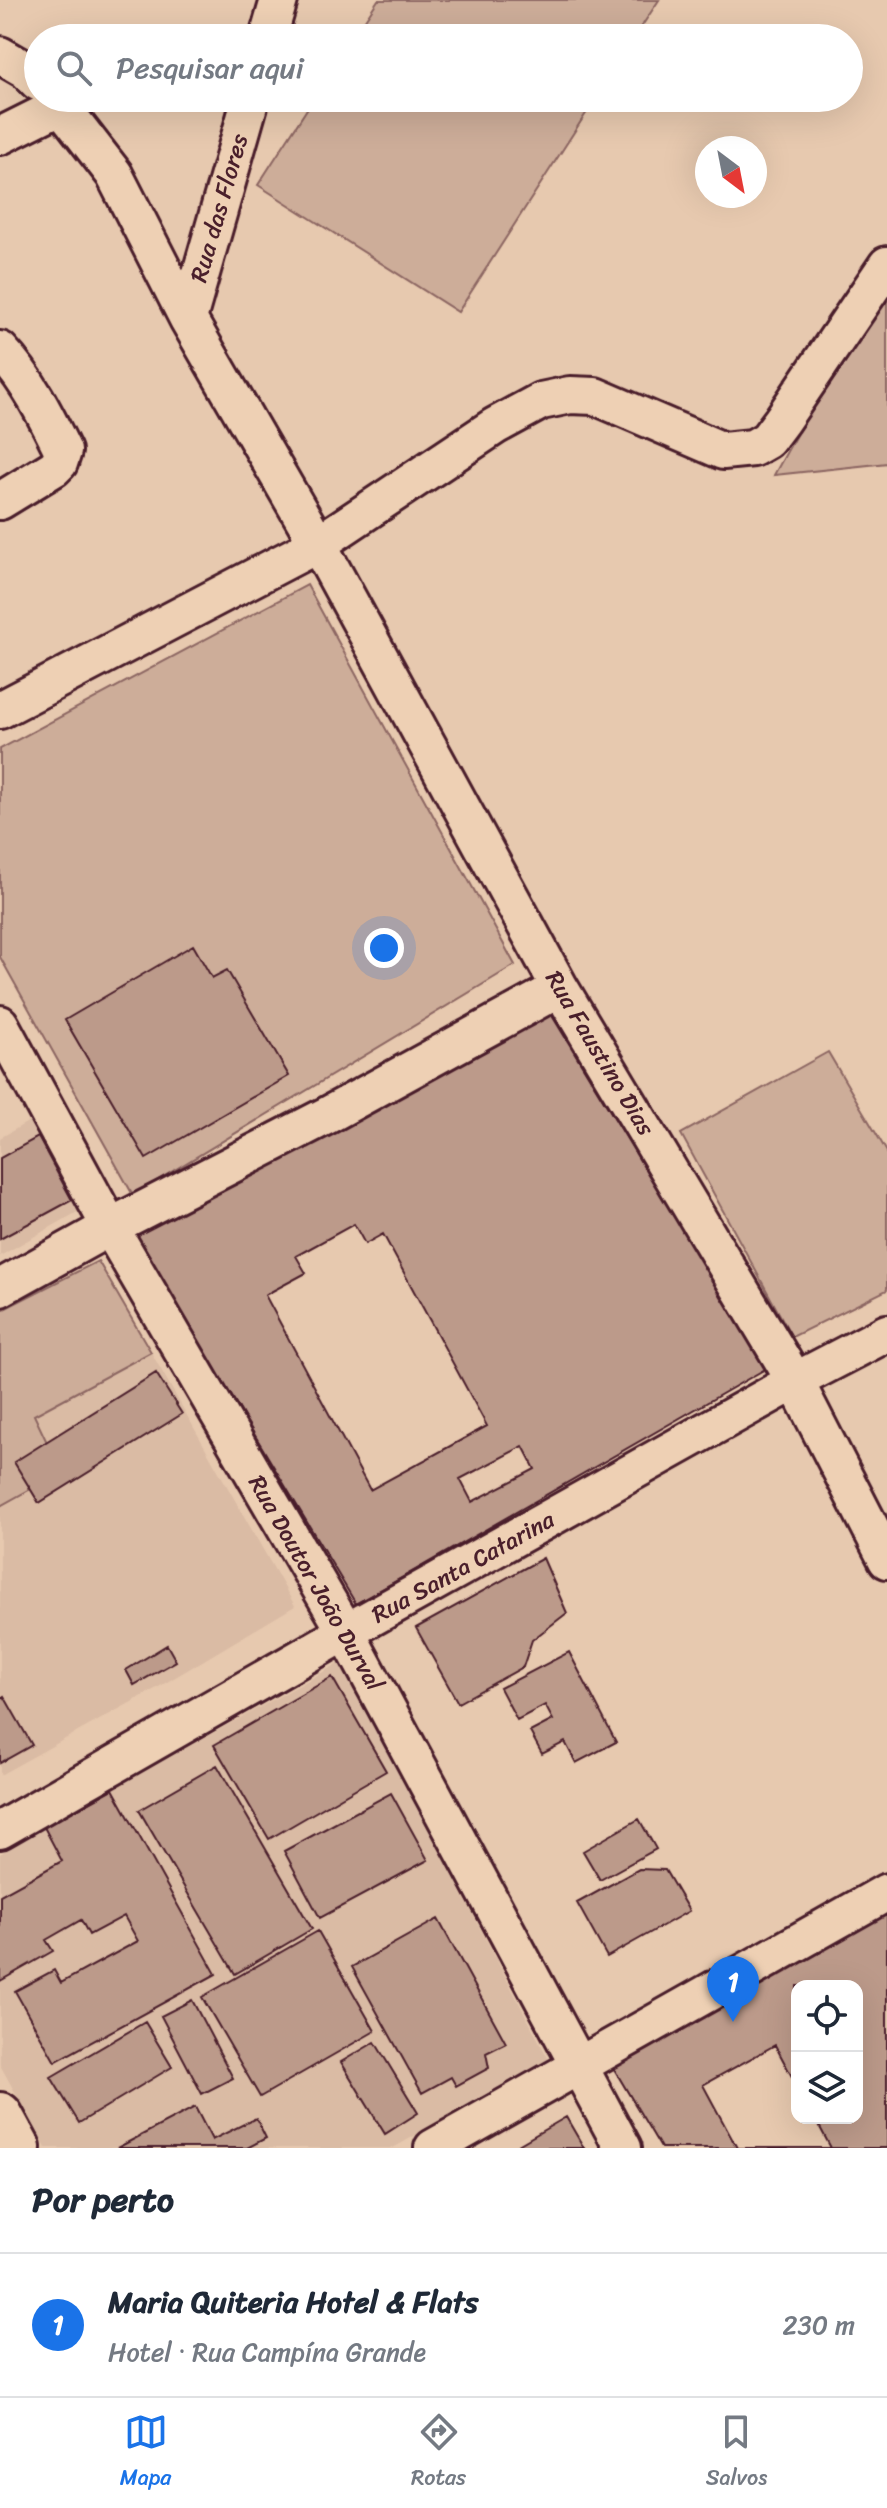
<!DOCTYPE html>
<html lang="pt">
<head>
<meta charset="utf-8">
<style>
  body { margin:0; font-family:Sriracha,sans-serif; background:#f6f6f7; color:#1f2937 }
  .controls { position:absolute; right:24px; bottom:24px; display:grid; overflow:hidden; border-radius:16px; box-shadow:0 8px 32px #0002 }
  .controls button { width:72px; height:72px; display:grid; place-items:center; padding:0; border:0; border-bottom:2px solid #e0e1e3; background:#fff; color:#1f2937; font:40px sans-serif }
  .compass { position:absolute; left:695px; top:136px; width:72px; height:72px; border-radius:50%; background:#fff; box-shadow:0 8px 32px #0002; rotate:148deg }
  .you { position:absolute; left:384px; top:948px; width:28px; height:28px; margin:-20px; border:6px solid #fff; border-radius:50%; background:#1a73e8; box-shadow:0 0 0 12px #1a73e833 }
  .badge { display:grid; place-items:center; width:52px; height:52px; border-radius:50%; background:#1a73e8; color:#fff; font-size:26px; font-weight:700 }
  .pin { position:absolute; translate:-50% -66px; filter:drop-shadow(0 2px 4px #0008) }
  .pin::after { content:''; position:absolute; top:42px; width:28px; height:24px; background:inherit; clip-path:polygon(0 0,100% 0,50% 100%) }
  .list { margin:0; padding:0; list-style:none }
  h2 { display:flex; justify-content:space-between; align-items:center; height:104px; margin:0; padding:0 32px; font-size:34px }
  h2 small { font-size:26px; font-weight:400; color:#747a83 }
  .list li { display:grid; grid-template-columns:52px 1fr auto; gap:24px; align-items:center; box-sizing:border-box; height:144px; padding:0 32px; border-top:2px solid #e0e1e3 }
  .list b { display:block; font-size:30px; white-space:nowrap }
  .list p { margin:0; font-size:26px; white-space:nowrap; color:#747a83 }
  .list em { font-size:26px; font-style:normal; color:#747a83 }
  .icon { flex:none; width:44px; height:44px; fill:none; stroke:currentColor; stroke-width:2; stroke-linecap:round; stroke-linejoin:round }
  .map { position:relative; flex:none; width:887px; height:2148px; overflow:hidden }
  .search { position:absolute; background:#fff; box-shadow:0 8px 32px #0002; left:24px; right:24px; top:24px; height:88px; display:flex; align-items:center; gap:20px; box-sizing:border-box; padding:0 28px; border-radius:44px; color:#747a83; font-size:30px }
  .sheet { height:248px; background:#fff }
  nav { display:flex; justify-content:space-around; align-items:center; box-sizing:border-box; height:112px; border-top:2px solid #e0e1e3; background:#fff; font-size:22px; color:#747a83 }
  nav a { display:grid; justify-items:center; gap:4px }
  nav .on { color:#1a73e8 }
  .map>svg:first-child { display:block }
  .built { fill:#dabba4 }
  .green { fill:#cdad99; stroke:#8c6662; stroke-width:2 }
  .building { fill:#bc9a8a; stroke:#4a1f2b; stroke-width:2; fill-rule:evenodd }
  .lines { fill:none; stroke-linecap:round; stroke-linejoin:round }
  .minor-casing { stroke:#4a1f2b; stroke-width:42 }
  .primary-casing { stroke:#4a1f2b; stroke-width:50 }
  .minor { stroke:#eed0b4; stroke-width:36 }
  .primary { stroke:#eed0b4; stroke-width:44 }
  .labels { text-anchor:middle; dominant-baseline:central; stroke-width:6; stroke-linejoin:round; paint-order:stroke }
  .street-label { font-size:24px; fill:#4a1f2b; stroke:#eed0b4 }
</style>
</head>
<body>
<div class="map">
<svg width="887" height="2148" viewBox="0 0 887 2148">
  <rect width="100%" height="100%" fill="#e7c9af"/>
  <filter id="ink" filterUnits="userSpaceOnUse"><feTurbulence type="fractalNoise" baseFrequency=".0125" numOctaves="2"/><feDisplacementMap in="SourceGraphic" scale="16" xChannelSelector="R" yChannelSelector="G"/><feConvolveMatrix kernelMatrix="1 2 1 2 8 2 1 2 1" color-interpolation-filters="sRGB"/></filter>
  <g filter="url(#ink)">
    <path class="built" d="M38,1116L88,1206L0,1256V1138Z
      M151,1352L295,1606L157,1688L0,1775V1506L61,1472L34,1415Z
      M341,1662L549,2060L393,2148H46L0,2065V1854L44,1827Z"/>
    <path class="green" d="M378,0H659L634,38H353Z
      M314,98H596L458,312L258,185Z
      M887,290V463L774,475L875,292Z
      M307,585L515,965L133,1195L0,957V749Z
      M828,1052L887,1152V1290L792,1337L681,1134Z
      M98,1261L151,1352L34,1415L61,1472L0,1506V1311Z"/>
    <path class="building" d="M193,945L212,978L227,970L289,1076L146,1159L65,1020Z
      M551,1014L767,1368L356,1604L133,1232Z
      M38,1137L72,1200L0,1239V1158Z
      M354,1224L365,1244L383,1234L487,1426L370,1490L265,1295L306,1273L296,1256Z
      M156,1373L182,1414L39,1503L14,1462Z
      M523,1446L535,1469L472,1502L460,1479Z
      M543,1558L567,1613L532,1640L523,1667L458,1703L416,1628Z
      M167,1645L176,1661L134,1685L126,1670Z
      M569,1652L616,1742L576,1763L565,1742L542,1754L530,1732L553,1720L545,1705L517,1720L500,1688Z
      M332,1677L386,1771L269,1839L214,1745Z
      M4,1696L32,1745L0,1763V1699Z
      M217,1765L312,1929L235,1974L139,1810Z
      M113,1789L216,1974L55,2062L15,1991L54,1970L61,1983L138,1941L124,1916L89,1935L81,1920L46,1940L53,1951L0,1981V1895L62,1861L44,1827Z
      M391,1793L428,1860L320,1918L284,1851Z
      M639,1819L656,1849L600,1880L583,1851Z
      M639,1869L665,1870L689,1911L607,1957L577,1903Z
      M887,1897V2148H661L607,2057ZM797,1986H857V2118H797Z
      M438,1919L506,2043L486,2053L489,2068L456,2086L451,2077L422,2093L352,1967Z
      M318,1931L375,2031L260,2097L202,1997Z
      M192,2000L233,2078L202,2094L161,2016Z
      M145,2022L172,2067L79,2123L51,2077Z
      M375,2042L418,2113L385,2134L341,2062Z
      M775,2045L797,2086V2118H815L831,2148H737L703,2085Z
      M195,2107L212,2140L256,2118L266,2138L247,2148H117Z
      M566,2117L584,2148H513Z"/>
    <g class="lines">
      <defs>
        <path id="minor" d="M268,38L279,0
          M0,55L26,70L38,82
          M55,98L114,174L188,319L318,544L560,988L795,1381L887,1560
          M0,136L62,105
          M188,319L251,98
          M0,350C27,378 46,416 63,451L59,463L54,468L0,501
          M0,710L318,544L495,426L541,401L570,395L595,396L723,451L753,448L767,440L782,420L887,265
          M0,1024L110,1227L346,1632L623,2148
          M0,1288L110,1227L328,1115L560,988
          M0,1830L346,1632L795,1381L887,1333
          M433,2148L887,1892"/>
        <path id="primary" d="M0,2115L18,2148"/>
      </defs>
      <use href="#minor" class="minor-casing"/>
      <use href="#primary" class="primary-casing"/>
      <use href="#minor" class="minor"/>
      <use href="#primary" class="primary"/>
    </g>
  </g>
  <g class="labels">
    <g class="street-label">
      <text transform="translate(219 208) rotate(-74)">Rua das Flores</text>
      <text transform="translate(600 1053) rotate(59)">Rua Faustino Dias</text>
      <text transform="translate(463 1567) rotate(-29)">Rua Santa Catarina</text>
      <text transform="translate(316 1583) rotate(60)">Rua Doutor João Durval</text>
    </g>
  </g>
</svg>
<div class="controls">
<button><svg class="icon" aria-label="locate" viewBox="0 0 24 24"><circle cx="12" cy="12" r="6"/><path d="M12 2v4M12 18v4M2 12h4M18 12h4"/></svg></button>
<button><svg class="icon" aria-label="layers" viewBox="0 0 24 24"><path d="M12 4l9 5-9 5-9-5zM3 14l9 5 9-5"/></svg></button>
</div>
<svg class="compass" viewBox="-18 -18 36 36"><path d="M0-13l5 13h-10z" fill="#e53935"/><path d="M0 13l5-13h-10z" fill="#747a83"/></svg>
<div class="you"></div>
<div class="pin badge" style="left:733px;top:2022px">1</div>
<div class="search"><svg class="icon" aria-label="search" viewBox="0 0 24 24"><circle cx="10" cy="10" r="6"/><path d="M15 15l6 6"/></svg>Pesquisar aqui</div>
</div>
<section class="sheet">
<h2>Por perto<small></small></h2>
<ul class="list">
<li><span class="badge">1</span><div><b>Maria Quiteria Hotel &amp; Flats</b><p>Hotel · Rua Campína Grande</p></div><em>230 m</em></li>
</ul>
</section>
<nav>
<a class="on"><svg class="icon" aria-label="map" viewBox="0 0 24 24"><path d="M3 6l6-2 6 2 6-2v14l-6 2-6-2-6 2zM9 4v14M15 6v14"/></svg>Mapa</a>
<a><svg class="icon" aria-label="directions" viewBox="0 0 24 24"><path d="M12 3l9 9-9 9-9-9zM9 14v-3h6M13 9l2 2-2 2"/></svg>Rotas</a>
<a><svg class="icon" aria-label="saved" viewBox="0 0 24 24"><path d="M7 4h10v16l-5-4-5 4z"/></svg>Salvos</a>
</nav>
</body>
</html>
